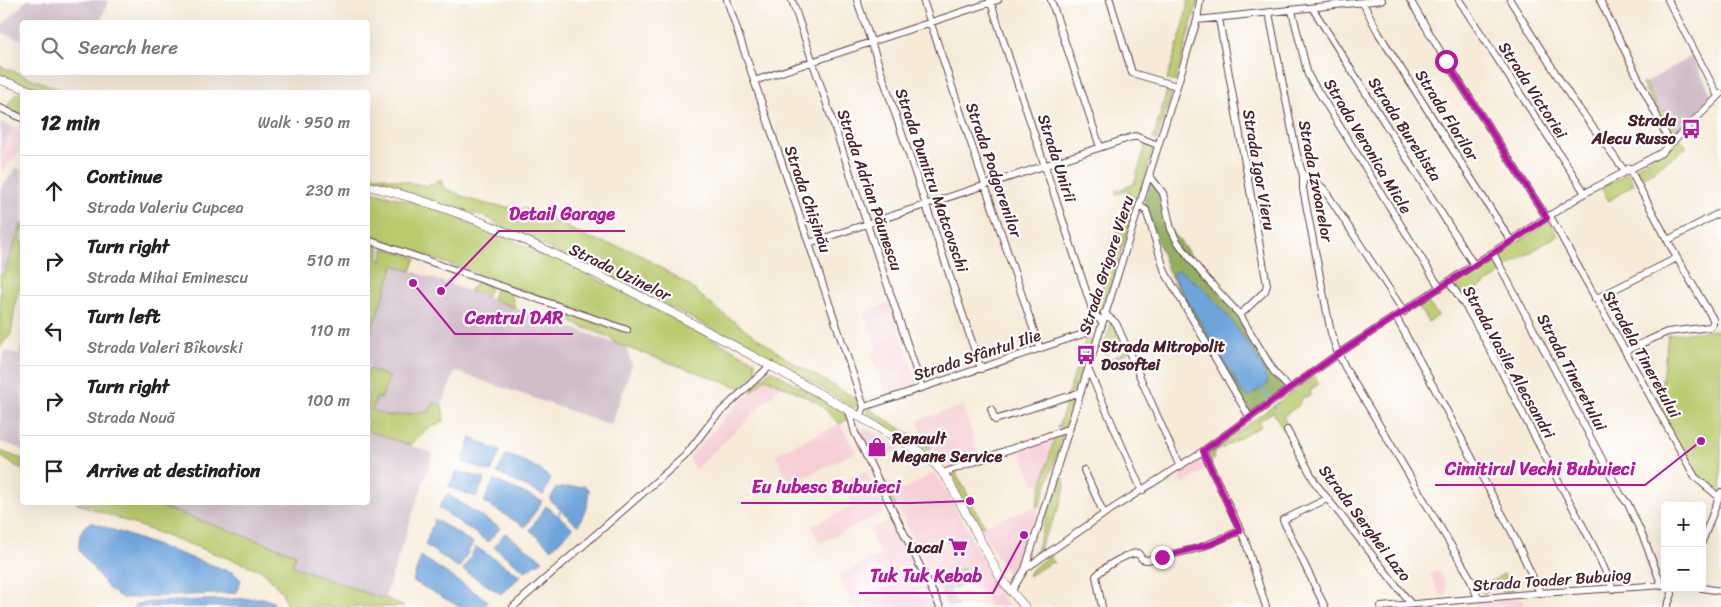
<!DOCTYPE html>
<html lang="en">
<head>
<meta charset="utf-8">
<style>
  body { margin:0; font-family:Sriracha,sans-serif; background:#f6f6f6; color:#222 }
  .controls { position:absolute; right:15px; bottom:15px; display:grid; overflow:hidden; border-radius:5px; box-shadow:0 5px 20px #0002 }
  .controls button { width:45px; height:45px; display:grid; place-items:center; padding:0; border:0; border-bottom:1px solid #e0e0e0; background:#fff; color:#222; font:25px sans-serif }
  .stop { position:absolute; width:15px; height:15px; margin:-11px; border:4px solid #b5179e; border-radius:50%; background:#fff }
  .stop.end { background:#b5179e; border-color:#fff; box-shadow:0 1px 5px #0008 }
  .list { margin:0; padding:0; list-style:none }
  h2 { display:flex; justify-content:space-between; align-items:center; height:65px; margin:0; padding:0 20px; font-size:21px }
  h2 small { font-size:16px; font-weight:400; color:#767676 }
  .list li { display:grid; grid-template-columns:32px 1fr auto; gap:15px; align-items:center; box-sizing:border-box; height:70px; padding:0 20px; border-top:1px solid #e0e0e0 }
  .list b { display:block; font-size:19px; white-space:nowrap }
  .list p { margin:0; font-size:16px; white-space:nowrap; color:#767676 }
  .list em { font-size:16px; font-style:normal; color:#767676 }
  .icon { flex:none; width:28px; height:28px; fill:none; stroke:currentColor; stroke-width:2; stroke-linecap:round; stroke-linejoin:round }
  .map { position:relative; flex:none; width:1721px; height:607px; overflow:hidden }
  .search { position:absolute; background:#fff; box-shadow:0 5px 20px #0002; left:20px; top:20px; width:350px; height:55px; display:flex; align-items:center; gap:12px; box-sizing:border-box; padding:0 18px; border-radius:5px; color:#767676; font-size:19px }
  .panel { position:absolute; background:#fff; box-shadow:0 5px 20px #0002; left:20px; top:90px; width:350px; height:415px; border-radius:5px }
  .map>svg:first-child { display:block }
  .built { fill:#f6cfd6 }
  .industrial { fill:#d1bdc9 }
  .green { fill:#bacb6e; stroke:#82754c; fill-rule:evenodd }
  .forest { fill:#93af61; stroke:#6e6746 }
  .water { fill:#6ea4dc; stroke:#5c6284 }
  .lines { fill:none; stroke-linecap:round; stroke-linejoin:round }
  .stream { stroke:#6ea4dc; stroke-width:2 }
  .minor-casing { stroke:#643e45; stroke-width:8 }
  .tertiary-casing { stroke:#643e45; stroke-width:9 }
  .minor { stroke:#fff; stroke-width:6 }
  .tertiary { stroke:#fff; stroke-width:8 }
  .route { stroke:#b5179e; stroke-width:6 }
  .labels { text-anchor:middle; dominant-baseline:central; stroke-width:4.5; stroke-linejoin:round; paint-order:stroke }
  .street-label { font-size:16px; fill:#4a1f2b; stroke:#fff }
  .poi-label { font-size:16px; font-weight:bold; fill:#4a1f2b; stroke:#fff; text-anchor:end }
  .leader { fill:none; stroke:#b5179e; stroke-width:2 }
  .callout-dot { fill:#b5179e; stroke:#fff; stroke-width:2 }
  .callout-label { font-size:18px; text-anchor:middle; font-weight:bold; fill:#b5179e; stroke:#fff; stroke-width:4.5; stroke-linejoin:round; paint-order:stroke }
</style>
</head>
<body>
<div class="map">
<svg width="1721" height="607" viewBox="0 0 1721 607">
  <rect width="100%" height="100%" fill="#fff"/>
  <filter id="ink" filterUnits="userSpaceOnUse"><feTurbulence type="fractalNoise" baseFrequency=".02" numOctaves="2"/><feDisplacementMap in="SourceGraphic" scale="10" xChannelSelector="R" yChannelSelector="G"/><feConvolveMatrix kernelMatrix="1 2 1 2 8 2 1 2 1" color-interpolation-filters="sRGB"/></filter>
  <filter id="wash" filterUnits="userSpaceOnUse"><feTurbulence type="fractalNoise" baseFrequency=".0096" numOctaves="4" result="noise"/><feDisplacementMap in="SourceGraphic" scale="20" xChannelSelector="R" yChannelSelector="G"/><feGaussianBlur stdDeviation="1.12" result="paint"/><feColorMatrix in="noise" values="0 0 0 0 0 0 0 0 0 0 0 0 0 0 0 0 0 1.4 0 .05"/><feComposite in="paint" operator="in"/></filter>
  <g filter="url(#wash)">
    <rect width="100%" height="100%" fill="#f7ebd8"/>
    <path class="built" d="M13,127L22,131V154H17L2,173L0,150Z
      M890,303L917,383L915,386L886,396L871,353L878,351L864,312Z
      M766,378L782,386L695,470L689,458L727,415Z
      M963,406L980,457L950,467L926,443L918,420Z
      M840,424L856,452L790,484L775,454Z
      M864,427L901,448L875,462L860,431Z
      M1052,437L1055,440L1042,485L1033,483L1020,449Z
      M1204,459L1209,468L1182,484L1178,475Z
      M866,471L885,512L820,543L811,526L853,506L844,481Z
      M935,473L960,515L996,589L983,596L973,578L969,580L963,568L935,581L891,496Z
      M1040,505L1018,575L1011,580L980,527Z
      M890,521L910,556L934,607H853L838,576L881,555L868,530Z
      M1438,570L1446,583L1448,596L1441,597L1430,574Z
      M999,591L1009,607H986L988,605L985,599Z
      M1523,599L1522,607H1477V601Z"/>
    <path class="industrial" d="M27,0H109L100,22H22V40L0,32V28Z
      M1692,56L1713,98L1678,131L1666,110L1660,113L1645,83Z
      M0,122L13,127L0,150Z
      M17,167L22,172V224L2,276L0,274V190Z
      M395,265L626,347L632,365L611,425L455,371L442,405L434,403L429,412L388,416L372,410L377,397L381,398L389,377L368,369V341Z
      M22,345V449L0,442V366L5,351L19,354Z
      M368,431L433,453L384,600L291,566L295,554L150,503L368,502Z
      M948,575L955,588L950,590L959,607H948L935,581Z"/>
    <path class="green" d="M1188,0H1198L1175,82L1167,79L1184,24Z
      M0,66L66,92H45L0,76Z
      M1645,83L1660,112L1666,110L1678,131L1673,137L1668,136L1642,84Z
      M1168,87L1173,89L1157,141L1153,139Z
      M17,93L22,94V115L8,109L9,103Z
      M1680,138L1687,147L1640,180L1639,184L1633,169Z
      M1146,144L1154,147L1101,315L1092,303L1098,301L1129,192L1126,191L1116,194L1115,191L1134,184Z
      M1628,173L1634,184L1609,201L1601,188Z
      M368,174L427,186L441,179L439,184L442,182L443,187L469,199L490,205L532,210L589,238L636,252L691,287L715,308L792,362L860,401L855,408L782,365L709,327L597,270L504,228L488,218L421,196L368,183Z
      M368,190L426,206L559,259L755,361L756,373L741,388L614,343L612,338L575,324L561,314L563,311L628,334L631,328L368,236Z
      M1549,222L1558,235L1504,269L1497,255Z
      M22,224V282L16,300L11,334L0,347V274L3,276Z
      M370,245L379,246V260L382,261L384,248L416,258L411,271L394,265L368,341V286L376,259L368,256Z
      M1493,259L1502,273L1463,298L1454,284Z
      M478,281L491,286L486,297L469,291Z
      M496,287L511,293L515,308L492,299Z
      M1427,301L1438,316L1428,322L1418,306Z
      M1093,315L1096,317L1089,340L1092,341L1076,392L1066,395L1069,392L1085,340L1083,338L1087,336Z
      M1112,320L1129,352L1109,361L1103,349ZM1119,342L1124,352L1109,359L1105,349Z
      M1715,330L1721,332V487L1719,491L1697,478L1658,408L1656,396L1660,395L1668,335Z
      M368,369L389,377L381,399L377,397L372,410L388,416L429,412L434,403L442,405L444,421L428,428L410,445L368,431Z
      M771,370L845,413L847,419L840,424L817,402L766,378L751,393L755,384Z
      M1314,376L1319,384L1311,389L1310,396L1302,398L1298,406L1283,416L1288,427L1283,429L1273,412L1259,421L1261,426L1212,454L1214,458L1211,463L1208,454Z
      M1075,396L1065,427L1056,428L1059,425L1067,401L1064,399Z
      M872,408V411L931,447L926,450L866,414L868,409Z
      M860,431L896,506L894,507L857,432Z
      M1059,435L1063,436L1040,505L1036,506L1054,440L1052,437Z
      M0,451L22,459V470L0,456Z
      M955,471L984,525L978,528L949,477Z
      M1058,476L1064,478C1069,497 1047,530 1039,548L1044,550L1035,555Z
      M76,503H150L296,554L292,566L383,599L384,597L404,607H287L282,592L263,571Z
      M1050,555L1055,564L1052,562L1028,576L1030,571Z
      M963,568L969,580L955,588L948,575Z
      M1504,574L1514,592L1503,593L1497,584L1484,594L1479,588Z"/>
    <path class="forest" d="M1152,181L1160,192L1169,227L1238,317L1286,387L1250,413L1169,273L1144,202Z"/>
    <path class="water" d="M1179,270C1187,276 1196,282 1204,289C1219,304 1270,366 1267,385L1248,397L1242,392L1172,274Z
      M471,438L500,451L491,472L463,462Z
      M506,455C523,460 538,466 551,479L543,495L497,473Z
      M457,471L485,479L476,497L449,487Z
      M494,480L542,501L525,527L484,502Z
      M585,486L589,490L587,506L578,526L550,500L556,488Z
      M447,494L500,528L488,542L439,508Z
      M546,506L573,528L552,549L530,530Z
      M435,519L473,543L459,568L425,545Z
      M91,522L234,573L241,580L236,593L122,598L109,589L79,550C78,540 80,526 91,522Z
      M505,533L543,560L525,571L494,547Z
      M476,547L521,576L501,594L463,570Z
      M421,556L488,601L483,607H460L413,581Z
      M263,598L273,602L276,607H133L136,604L151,602Z"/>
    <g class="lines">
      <path class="stream" d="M1261,387L1268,397
        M1274,406L1275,408
        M558,516L561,510"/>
    </g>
  </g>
  <g filter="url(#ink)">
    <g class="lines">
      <defs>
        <path id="minor" d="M727,0L864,407
          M792,0L922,388
          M857,0L981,369
          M923,0L1040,349
          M990,0L1093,312L1102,322
          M1051,0L1100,147
          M1110,0L1132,73L1177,86
          M1410,0L1446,61L1547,218
          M1459,0L1585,193
          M1510,0L1570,96L1624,170
          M1600,0L1670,143
          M1668,0L1718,96
          M1363,3L1379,34L1511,241
          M1313,9L1474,265
          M1292,11L1308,75L1440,288
          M1269,13L1296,151L1303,176V189L1331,333L1337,351L1346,369L1468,574L1478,598
          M1219,19L1267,285L1265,291L1240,315
          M1197,20L1382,0
          M754,81L998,0
          M0,108L22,118
          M1149,175L1163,193L1171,229L1177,241L1203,275L1240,315L1274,372L1290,389
          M1303,176L1311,178L1324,189L1404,312
          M1139,206L1146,210L1165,272L1250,418
          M1550,216L1695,477L1719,497
          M368,240L627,330
          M1668,240L1721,212
          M809,243L1135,136L1158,145
          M1493,253L1621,495L1628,504L1644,539L1662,586
          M1449,282C1484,330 1508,387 1536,439C1561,489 1592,537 1613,589
          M1595,299L1677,258
          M1104,313L1116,323L1180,467
          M1396,317L1513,534L1540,593
          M1625,351L1667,332L1710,327L1713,324V319L1677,258L1629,168
          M1088,369L1142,491
          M991,409L995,420L1081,392
          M849,410L855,433L940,607
          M860,417L864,407L1086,333L1093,312
          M1287,430L1316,484L1411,604
          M1203,451L1245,540L1266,607
          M1084,470L1104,514
          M943,473L1070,428
          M1702,542L1721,492
          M1025,569L1104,514L1203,451L1338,354L1527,230L1585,193L1661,153L1721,94
          M1702,588L1721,591
          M1011,592L1025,569L1177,86L1197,20L1200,0
          M513,607L685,456L715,417L771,365
          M1102,607L1096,576C1104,567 1125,554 1138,553L1142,559L1147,560L1199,548L1240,531
          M1325,607L1283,520L1327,499
          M1381,607L1540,593L1665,585
          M1667,607L1672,594L1671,588"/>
        <path id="tertiary" d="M0,80L35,92
          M368,186C451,205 530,241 606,279C714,332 817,391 920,452L936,465L948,480L1001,579L1025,607"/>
      </defs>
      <use href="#minor" class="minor-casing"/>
      <use href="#tertiary" class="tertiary-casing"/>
      <use href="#minor" class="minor"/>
      <use href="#tertiary" class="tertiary"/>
    </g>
  </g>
  <g class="lines" filter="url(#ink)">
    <path class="route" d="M1162,557L1211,544L1240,531L1203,451L1338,354L1547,218L1446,61"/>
  </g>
  <defs>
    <symbol id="bus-bare" viewBox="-9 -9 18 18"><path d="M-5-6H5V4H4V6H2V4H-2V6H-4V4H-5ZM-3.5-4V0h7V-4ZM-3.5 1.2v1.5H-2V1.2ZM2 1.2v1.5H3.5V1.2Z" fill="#b5179e" stroke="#fff" stroke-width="2.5" paint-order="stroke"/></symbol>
    <symbol id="shop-bare" viewBox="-9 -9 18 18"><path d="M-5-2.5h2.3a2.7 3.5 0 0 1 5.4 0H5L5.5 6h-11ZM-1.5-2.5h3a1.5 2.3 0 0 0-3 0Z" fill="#b5179e" stroke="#fff" stroke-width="2.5" paint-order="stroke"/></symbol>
    <symbol id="supermarket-bare" viewBox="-9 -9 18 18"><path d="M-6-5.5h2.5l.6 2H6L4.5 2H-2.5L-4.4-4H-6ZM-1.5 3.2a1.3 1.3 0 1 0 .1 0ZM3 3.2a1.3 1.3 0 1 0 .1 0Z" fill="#b5179e" stroke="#fff" stroke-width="2.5" paint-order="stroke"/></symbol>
  </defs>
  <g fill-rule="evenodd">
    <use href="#bus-bare" x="1677" y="115" width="28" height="28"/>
    <use href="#bus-bare" x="1072" y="341" width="28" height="28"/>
    <use href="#shop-bare" x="863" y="433" width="28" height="28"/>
    <use href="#supermarket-bare" x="944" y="533" width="28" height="28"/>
  </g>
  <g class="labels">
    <g class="street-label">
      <text transform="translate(1533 90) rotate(57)">Strada Victoriei</text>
      <text transform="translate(1447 115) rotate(58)">Strada Florilor</text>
      <text transform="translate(1405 129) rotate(57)">Strada Burebista</text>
      <text transform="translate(1368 146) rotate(59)">Strada Veronica Micle</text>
      <text transform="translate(1057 158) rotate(72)">Strada Unirii</text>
      <text transform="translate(994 170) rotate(71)">Strada Podgorenilor</text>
      <text transform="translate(1259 170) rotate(80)">Strada Igor Vieru</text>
      <text transform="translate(932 180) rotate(71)">Strada Dumitru Matcovschi</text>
      <text transform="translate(1316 181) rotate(79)">Strada Izvoarelor</text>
      <text transform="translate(870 190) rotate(71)">Strada Adrian Păunescu</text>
      <text transform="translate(808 199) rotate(71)">Strada Chișinău</text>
      <text transform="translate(1106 265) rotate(-72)">Strada Grigore Vieru</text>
      <text transform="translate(620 272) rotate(26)">Strada Uzinelor</text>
      <text transform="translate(1642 354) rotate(61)">Stradela Tineretului</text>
      <text transform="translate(977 355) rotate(-18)">Strada Sfântul Ilie</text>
      <text transform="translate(1509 362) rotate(61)">Strada Vasile Alecsandri</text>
      <text transform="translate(1572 372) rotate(62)">Strada Tineretului</text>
      <text transform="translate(1365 523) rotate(53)">Strada Serghei Lazo</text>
      <text transform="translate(1552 580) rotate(-4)">Strada Toader Bubuiog</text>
    </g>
    <g class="poi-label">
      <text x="1676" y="120">Strada<tspan x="1676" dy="18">Alecu Russo</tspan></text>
      <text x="1101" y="346" text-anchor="start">Strada Mitropolit<tspan x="1101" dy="18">Dosoftei</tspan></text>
      <text x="892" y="438" text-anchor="start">Renault<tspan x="892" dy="18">Megane Service</tspan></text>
      <text x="943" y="547">Local</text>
    </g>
  </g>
  <path class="leader" d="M441 291L499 231H625M413 283L455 334H573M1701 441L1645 485H1435M970 501L912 503H741M1024 535L993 593H859"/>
  <g class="callout-dot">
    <circle cx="441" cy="291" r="5"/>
    <circle cx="413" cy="283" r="5"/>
    <circle cx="1701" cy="441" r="5"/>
    <circle cx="970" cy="501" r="5"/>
    <circle cx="1024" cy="535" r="5"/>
  </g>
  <g class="callout-label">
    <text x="562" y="220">Detail Garage</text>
    <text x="514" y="324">Centrul DAR</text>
    <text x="1540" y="475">Cimitirul Vechi Bubuieci</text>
    <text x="826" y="493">Eu Iubesc Bubuieci</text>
    <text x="926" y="582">Tuk Tuk Kebab</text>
  </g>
</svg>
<div class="controls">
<button>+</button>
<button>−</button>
</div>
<div class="stop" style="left:1446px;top:61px"></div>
<div class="stop end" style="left:1162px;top:557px"></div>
<div class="search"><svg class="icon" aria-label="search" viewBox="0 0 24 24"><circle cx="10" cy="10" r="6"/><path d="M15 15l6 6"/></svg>Search here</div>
<section class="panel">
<h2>12 min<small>Walk · 950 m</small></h2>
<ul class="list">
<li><svg class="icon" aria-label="ahead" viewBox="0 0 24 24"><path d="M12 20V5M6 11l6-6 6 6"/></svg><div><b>Continue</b><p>Strada Valeriu Cupcea</p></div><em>230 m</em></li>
<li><svg class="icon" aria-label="right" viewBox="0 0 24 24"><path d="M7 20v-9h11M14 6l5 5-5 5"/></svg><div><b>Turn right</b><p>Strada Mihai Eminescu</p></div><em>510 m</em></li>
<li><svg class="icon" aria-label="left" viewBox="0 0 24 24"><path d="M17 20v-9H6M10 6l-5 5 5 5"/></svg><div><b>Turn left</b><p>Strada Valeri Bîkovski</p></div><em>110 m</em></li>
<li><svg class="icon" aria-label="right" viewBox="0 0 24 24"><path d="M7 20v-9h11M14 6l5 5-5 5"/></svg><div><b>Turn right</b><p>Strada Nouă</p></div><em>100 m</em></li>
<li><svg class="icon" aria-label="arrive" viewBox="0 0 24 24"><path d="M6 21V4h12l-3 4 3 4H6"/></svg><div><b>Arrive at destination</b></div></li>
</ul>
</section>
</div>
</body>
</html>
